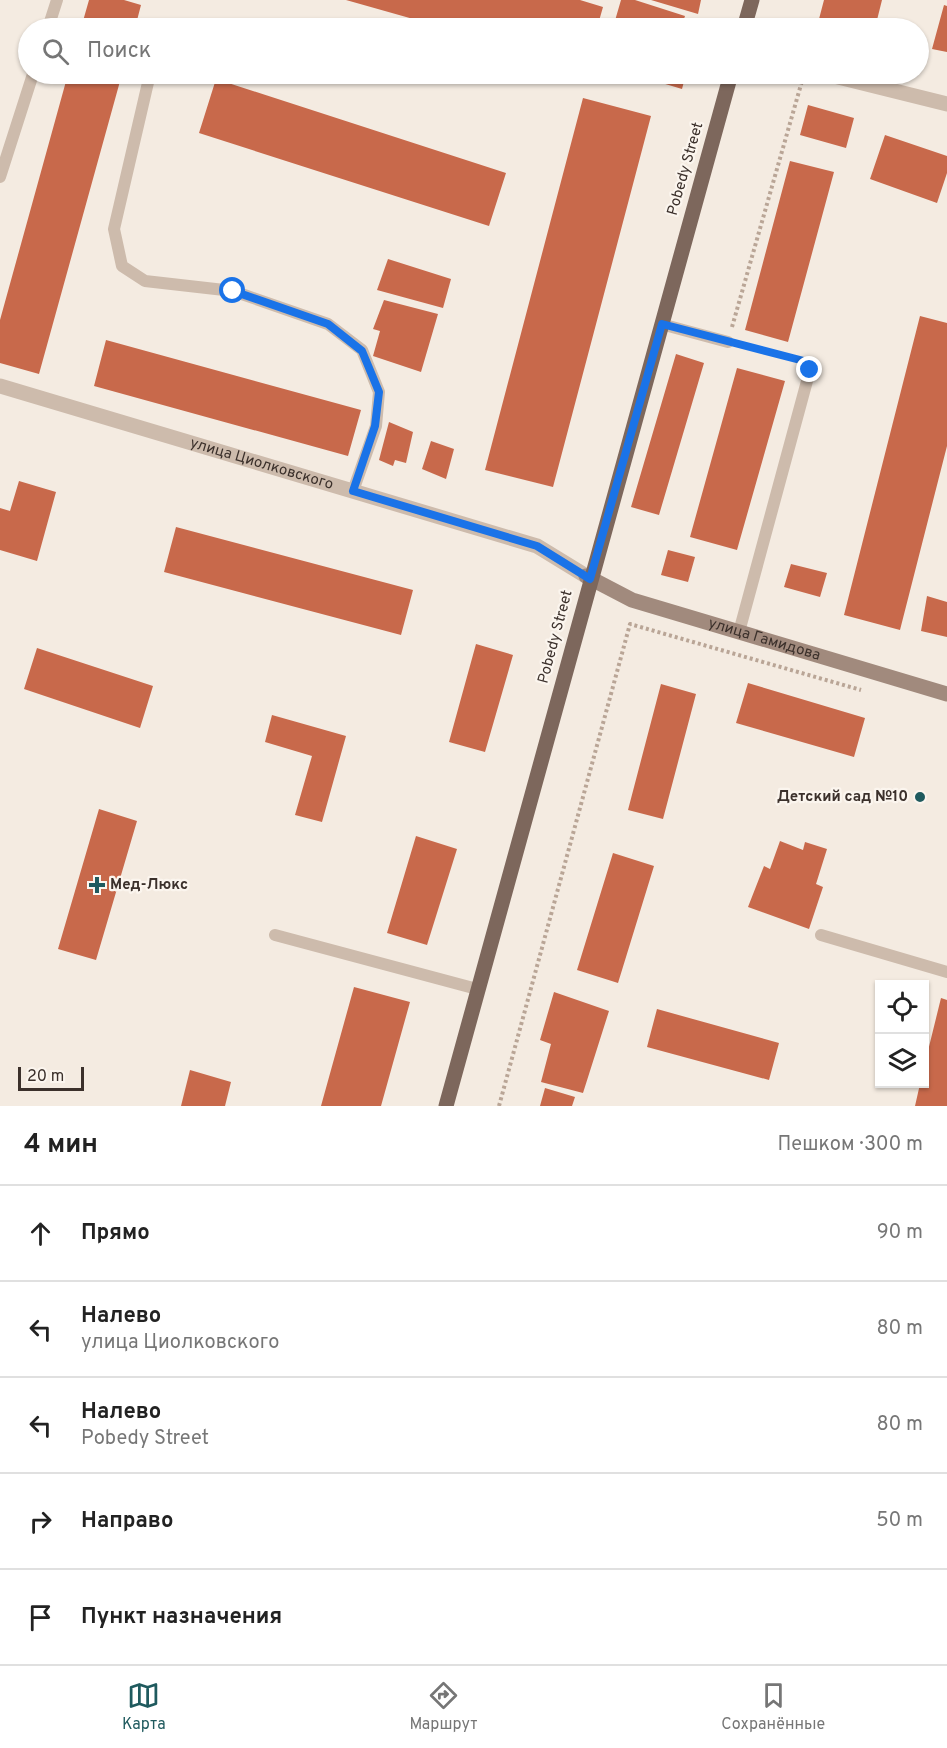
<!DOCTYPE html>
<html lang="ru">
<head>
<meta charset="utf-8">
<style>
  body { margin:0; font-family:Overpass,sans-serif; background:#f2f2f2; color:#222 }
  .controls { position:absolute; right:18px; bottom:18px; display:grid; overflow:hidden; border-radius:0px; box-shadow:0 2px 4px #0004 }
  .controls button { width:54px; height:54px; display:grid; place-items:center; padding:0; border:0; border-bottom:2px solid #e0e0e0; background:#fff; color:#222; font:30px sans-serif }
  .scale { position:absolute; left:18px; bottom:15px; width:66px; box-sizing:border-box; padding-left:6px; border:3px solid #3b302b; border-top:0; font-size:16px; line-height:21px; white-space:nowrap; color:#3b302b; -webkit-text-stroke:4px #fbf5ee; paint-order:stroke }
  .stop { position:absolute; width:18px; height:18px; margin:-14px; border:4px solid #1a73e8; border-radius:50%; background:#fff }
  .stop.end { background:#1a73e8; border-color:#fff; box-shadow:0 2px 6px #0008 }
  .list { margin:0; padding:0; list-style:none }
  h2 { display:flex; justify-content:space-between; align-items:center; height:78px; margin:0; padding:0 24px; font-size:26px }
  h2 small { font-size:20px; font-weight:400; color:#767676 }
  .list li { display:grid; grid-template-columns:39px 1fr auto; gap:18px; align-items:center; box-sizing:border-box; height:96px; padding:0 24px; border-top:2px solid #e0e0e0 }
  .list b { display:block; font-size:22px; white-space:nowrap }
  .list p { margin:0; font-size:20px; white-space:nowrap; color:#767676 }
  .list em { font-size:20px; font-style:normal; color:#767676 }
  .icon { flex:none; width:33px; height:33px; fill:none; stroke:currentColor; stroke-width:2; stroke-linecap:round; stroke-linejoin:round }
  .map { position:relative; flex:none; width:947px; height:1106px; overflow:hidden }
  .search { position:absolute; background:#fff; box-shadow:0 2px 4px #0004; left:18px; right:18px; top:18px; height:66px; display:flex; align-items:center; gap:15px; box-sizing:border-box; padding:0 21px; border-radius:33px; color:#767676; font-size:22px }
  .sheet { height:558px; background:#fff }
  nav { display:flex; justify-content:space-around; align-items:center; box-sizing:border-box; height:84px; border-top:2px solid #e0e0e0; background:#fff; font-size:16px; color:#767676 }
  nav a { display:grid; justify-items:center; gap:3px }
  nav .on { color:#1f5a5e }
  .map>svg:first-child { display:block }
  .building { fill:#c8694b }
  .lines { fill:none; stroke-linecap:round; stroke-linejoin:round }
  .path { stroke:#b9a596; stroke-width:4; stroke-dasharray:3 3; stroke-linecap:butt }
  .lane { stroke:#cdbbac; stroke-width:12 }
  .street { stroke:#cdbbac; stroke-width:15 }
  .secondary { stroke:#a18a7d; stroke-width:15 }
  .primary { stroke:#7d675c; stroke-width:15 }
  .route { stroke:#1a73e8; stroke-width:8 }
  .poi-dot { fill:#1f5a5e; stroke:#fbf5ee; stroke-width:2 }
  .labels { text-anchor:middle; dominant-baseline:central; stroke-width:4.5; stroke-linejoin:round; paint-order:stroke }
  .street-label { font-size:15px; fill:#3b302b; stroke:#fbf5ee }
  .poi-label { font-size:15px; font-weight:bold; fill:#3b302b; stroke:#fbf5ee; text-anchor:end }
</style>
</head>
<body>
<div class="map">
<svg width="947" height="1106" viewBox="0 0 947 1106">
  <rect width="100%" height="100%" fill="#f4ebe1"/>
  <path class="building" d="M89,0H124L141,5L135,28H81Z
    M346,0H580L603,7L597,28H445Z
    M621,0H635L685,16L681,28H627L614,24Z
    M651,0H701L698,14Z
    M824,0H882L875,28H822L819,19Z
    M944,5L947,6V52L932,49Z
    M68,74H122L39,374L0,363V320Z
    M654,74H686L682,89L652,80Z
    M216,79L506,173L489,226L199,133Z
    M583,98L651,116L553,487L485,470Z
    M808,105L854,118L846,148L800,135Z
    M885,135L947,156V173L937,203L870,179Z
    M790,161L834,172L788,342L745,330Z
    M388,259L451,279L443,308L377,290Z
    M384,300L438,314L421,372L373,356L380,331L373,329Z
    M920,316L947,323V446L900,630L844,615Z
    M106,340L361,410L348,456L94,386Z
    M676,354L704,363L659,515L631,507Z
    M737,368L785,381L737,550L690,537Z
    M389,422L413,432L406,463L395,460L393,466L379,460Z
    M431,441L454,449L446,479L422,469Z
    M19,481L56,492L37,561L0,550V508L10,511Z
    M176,527L413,590L401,635L164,572Z
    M668,550L695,557L688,582L661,575Z
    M791,564L827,573L820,597L784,587Z
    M927,596L947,602V637L921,631Z
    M476,644L513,655L485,752L449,742Z
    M37,648L153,686L140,728L24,689Z
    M748,683L865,718L854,757L736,723Z
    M661,684L696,694L663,819L628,810Z
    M272,715L346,736L322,822L295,815L312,756L265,742Z
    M99,809L137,821L96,960L58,949Z
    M416,836L457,849L427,945L387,933Z
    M780,841L803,850L805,842L827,849L816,884L823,887L809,929L748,907L764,866L770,869Z
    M613,853L654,866L618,983L577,970Z
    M354,987L410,1002L381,1106H321Z
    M554,992L609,1011L583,1093L541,1082L551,1044L540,1040Z
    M941,998L947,1000V1106H915L920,1084H924V1067Z
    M657,1009L779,1043L769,1080L647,1047Z
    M190,1070L231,1082L225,1106H181Z
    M545,1088L575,1097L572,1106H540Z"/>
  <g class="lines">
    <path class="path" d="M732,327L804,74
      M743,346L797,360
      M499,1106L630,624L861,690"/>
    <path class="lane" d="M48,28L57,0
      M150,74L114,229L122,266L145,281L233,291L328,324L362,350L379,392L376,426L353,491
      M0,177L33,74
      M661,324L728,342
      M739,632L810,370
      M275,935L477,989
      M821,935L947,972"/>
    <g class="street">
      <path d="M826,74L947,104"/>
      <path id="s1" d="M0,386L537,546L586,576"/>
    </g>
    <path class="secondary" id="s2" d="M586,576L632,600L947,694"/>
    <path class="primary" d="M744,28L752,0
      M446,1106L731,74"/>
  </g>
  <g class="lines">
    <path class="route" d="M233,291L328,324L362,351L379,392L375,426L353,491L537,546L590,579L662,324L804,361L810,370"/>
  </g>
  <g class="poi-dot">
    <circle cx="920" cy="797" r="6"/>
    <path d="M94 876h6v6h6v6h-6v6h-6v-6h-6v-6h6z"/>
  </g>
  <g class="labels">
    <g class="street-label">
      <text transform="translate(686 169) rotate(-74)">Pobedy Street</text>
      <text stroke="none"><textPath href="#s1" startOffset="273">улица Циолковского</textPath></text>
      <text transform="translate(556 637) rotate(-75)">Pobedy Street</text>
      <text stroke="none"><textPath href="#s2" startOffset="190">улица Гамидова</textPath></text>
    </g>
    <g class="poi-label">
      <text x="908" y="797">Детский сад №10</text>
      <text x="110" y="885" text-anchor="start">Мед-Люкс</text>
    </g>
  </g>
</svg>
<div class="controls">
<button><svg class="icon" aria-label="locate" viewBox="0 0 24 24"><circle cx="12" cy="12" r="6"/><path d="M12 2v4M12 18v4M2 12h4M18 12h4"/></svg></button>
<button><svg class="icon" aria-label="layers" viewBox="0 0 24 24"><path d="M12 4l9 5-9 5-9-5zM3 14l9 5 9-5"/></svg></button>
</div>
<div class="scale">20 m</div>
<div class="stop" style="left:233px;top:291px"></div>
<div class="stop end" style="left:810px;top:370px"></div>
<div class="search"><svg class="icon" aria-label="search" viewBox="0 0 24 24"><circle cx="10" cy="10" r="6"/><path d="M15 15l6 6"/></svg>Поиск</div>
</div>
<section class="sheet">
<h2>4 мин<small>Пешком · 300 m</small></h2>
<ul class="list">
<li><svg class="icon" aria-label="ahead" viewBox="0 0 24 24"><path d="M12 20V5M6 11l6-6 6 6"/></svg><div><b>Прямо</b></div><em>90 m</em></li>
<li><svg class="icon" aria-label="left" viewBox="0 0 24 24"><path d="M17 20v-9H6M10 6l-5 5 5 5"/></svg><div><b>Налево</b><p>улица Циолковского</p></div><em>80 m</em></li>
<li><svg class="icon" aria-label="left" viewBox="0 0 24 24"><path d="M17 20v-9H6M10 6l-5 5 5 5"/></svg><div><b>Налево</b><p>Pobedy Street</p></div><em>80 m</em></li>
<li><svg class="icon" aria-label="right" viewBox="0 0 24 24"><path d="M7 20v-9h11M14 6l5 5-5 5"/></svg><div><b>Направо</b></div><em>50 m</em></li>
<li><svg class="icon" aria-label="arrive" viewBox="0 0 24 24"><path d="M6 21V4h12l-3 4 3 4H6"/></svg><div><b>Пункт назначения</b></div></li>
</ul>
</section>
<nav>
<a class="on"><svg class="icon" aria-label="map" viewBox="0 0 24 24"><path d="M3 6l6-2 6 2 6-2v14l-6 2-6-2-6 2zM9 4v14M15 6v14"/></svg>Карта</a>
<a><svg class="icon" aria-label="directions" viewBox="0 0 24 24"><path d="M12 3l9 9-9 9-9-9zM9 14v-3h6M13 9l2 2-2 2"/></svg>Маршрут</a>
<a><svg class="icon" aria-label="saved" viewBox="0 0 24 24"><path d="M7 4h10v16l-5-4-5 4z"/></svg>Сохранённые</a>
</nav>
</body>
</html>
